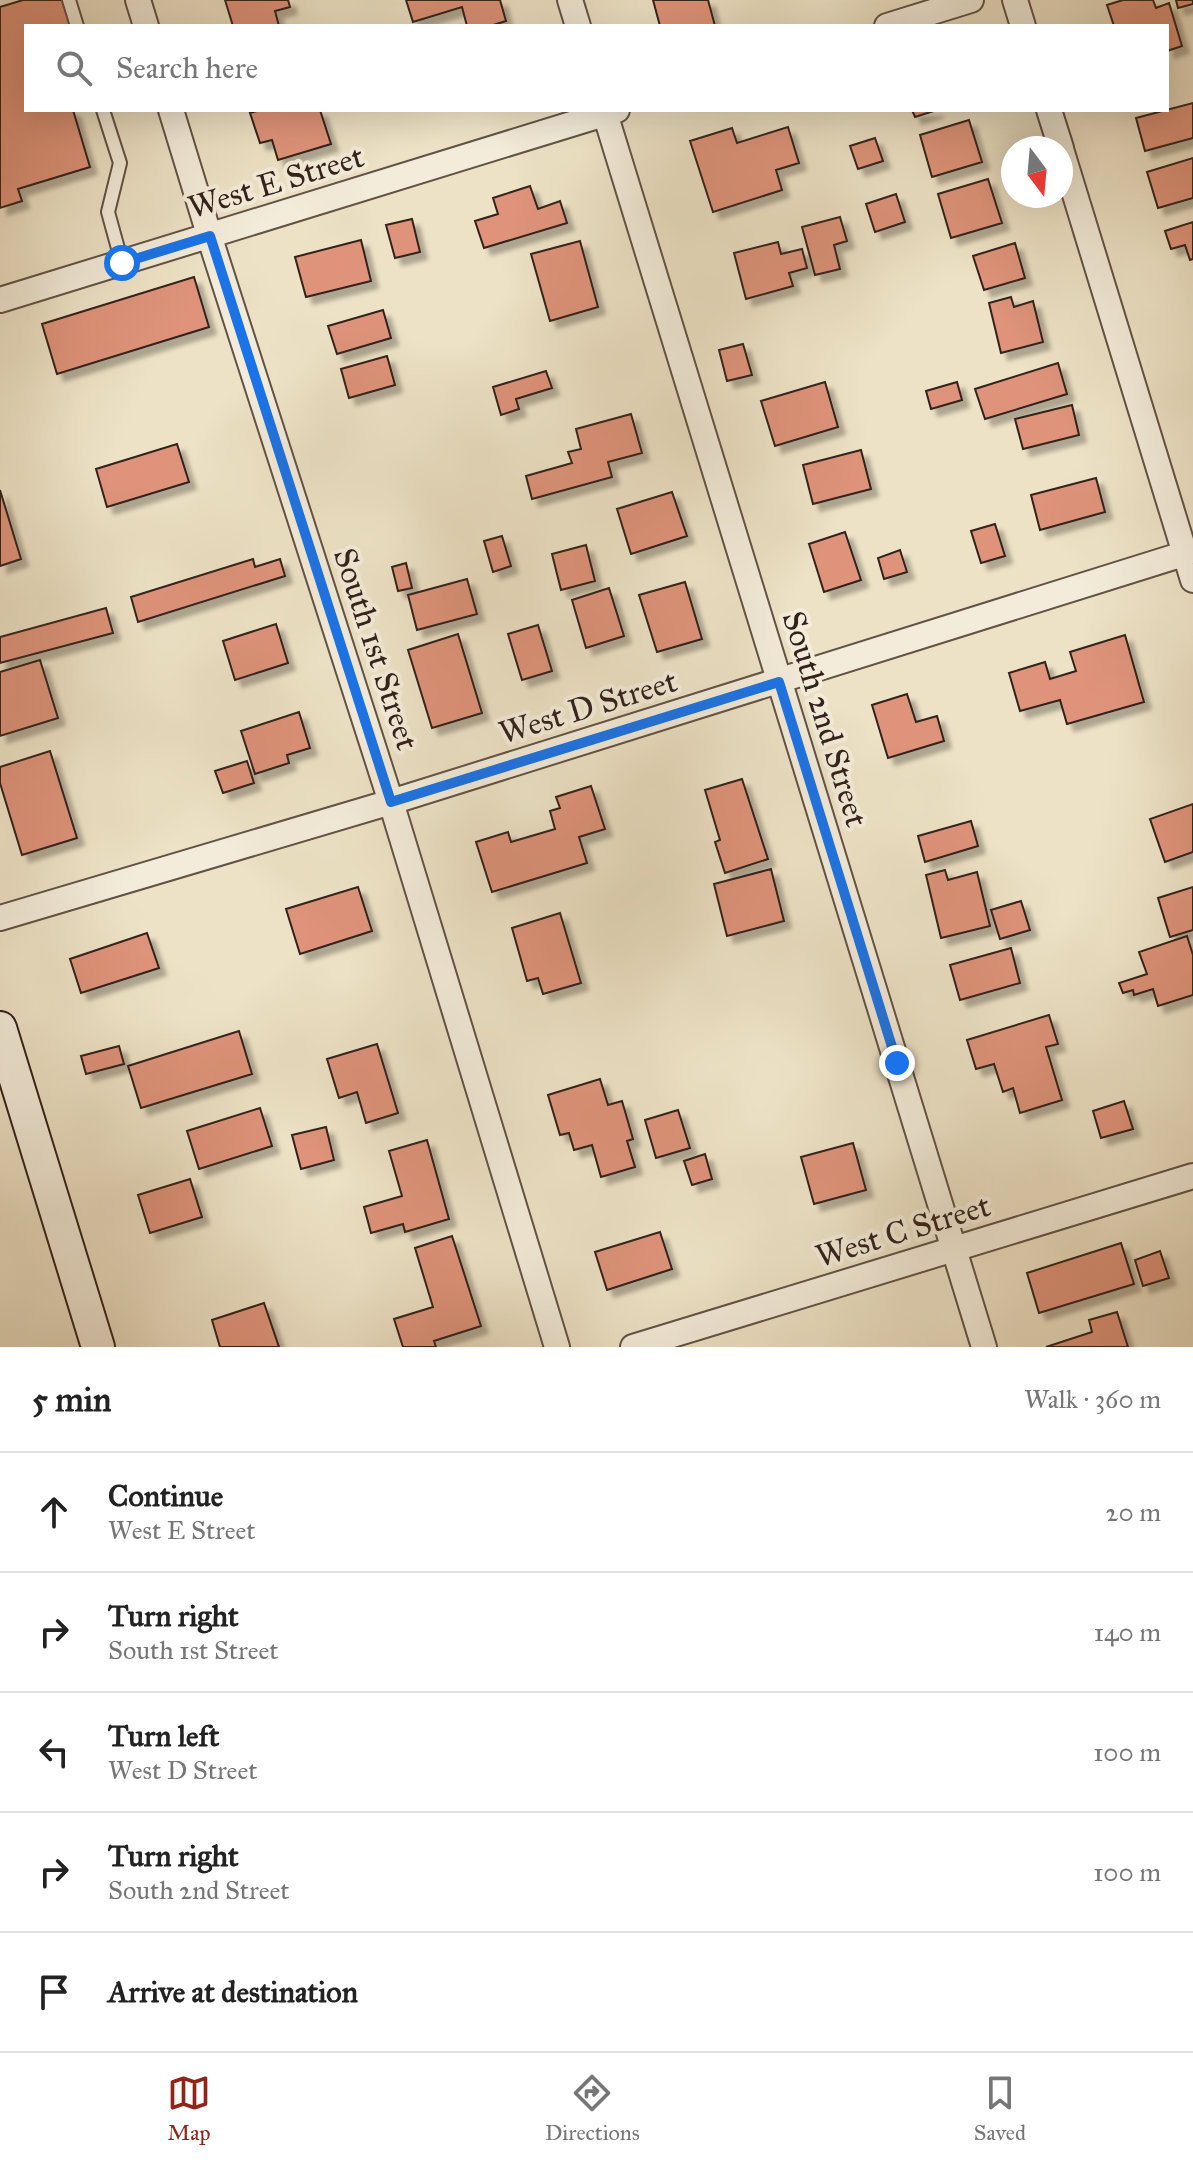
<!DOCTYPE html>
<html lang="en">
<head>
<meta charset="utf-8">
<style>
  body { margin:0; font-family:"IM FELL Great Primer",serif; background:#f2f2f2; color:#222 }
  .compass { position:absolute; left:1001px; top:136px; width:72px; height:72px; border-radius:50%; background:#fff; box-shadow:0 8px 32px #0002; rotate:164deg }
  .stop { position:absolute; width:24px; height:24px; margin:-18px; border:6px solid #1a73e8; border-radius:50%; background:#fff }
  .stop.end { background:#1a73e8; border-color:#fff; box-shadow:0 2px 8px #0008 }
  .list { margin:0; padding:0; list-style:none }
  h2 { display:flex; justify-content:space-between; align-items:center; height:104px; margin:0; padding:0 32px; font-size:34px }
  h2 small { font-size:26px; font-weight:400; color:#767676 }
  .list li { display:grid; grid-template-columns:52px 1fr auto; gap:24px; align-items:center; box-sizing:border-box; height:120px; padding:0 32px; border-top:2px solid #e0e0e0 }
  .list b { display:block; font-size:30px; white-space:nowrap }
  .list p { margin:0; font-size:26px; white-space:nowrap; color:#767676 }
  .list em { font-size:26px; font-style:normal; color:#767676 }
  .icon { flex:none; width:44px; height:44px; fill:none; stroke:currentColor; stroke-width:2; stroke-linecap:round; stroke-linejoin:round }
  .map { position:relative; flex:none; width:1193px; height:1347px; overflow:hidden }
  .search { position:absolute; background:#fff; box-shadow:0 8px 32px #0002; left:24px; right:24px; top:24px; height:88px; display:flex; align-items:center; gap:20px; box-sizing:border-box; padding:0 28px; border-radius:0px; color:#767676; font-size:30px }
  .sheet { height:704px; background:#fff }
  nav { display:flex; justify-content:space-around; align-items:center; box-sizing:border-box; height:112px; border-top:2px solid #e0e0e0; background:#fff; font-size:22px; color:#767676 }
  nav a { display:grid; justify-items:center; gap:4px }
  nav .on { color:#8f2418 }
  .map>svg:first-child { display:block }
  .building { fill:#de937a; stroke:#33221c; stroke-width:2; filter:url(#shadow) }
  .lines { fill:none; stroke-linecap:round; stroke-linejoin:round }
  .lane-casing { stroke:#625246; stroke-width:16 }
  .street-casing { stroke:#625246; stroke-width:28 }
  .secondary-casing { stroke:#33221c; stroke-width:36 }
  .lane { stroke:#f3ecda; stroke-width:12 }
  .street { stroke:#f3ecda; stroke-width:24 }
  .secondary { stroke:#f3ecda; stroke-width:32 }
  .route { stroke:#1a73e8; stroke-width:10 }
  .labels { text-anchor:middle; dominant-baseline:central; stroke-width:8; stroke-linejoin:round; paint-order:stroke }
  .street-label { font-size:32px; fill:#33221c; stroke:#f3ecda }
</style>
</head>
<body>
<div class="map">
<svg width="1193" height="1347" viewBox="0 0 1193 1347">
  <defs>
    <filter id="shadow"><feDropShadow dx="7" dy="7" stdDeviation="2" flood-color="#0004"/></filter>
  </defs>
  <rect width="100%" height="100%" fill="#ede2c6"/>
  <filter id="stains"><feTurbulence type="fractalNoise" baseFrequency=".0025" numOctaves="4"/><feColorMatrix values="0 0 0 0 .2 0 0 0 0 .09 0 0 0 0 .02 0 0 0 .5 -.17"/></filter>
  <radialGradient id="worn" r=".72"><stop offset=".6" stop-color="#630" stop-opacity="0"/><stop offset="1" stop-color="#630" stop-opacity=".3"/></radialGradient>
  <path class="building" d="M23,0H66L74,26H26V110H73L90,167L18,189L22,201L0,208V7Z
    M225,0H288L290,7L275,11L279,26H233Z
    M406,0H500L506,21L490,26H467L462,7L413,22Z
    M653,0H708L715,26H660Z
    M1123,0H1153L1156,8L1169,3L1182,46L1167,51V26H1114L1107,5Z
    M1176,0H1193V4L1178,8Z
    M1193,103V138L1145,151L1136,118Z
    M260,110H320L331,144L278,160L272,140L260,143L250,113Z
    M912,110H937L915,117Z
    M969,120L982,162L932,177L920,135Z
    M788,127L799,163L776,170L782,190L713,212L690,141L732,128L737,143Z
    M875,138L883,161L858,169L850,146Z
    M1193,158V198L1158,208L1147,172Z
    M988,179L1002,223L951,238L938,194Z
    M530,186L538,209L560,201L567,223L484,248L475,221L498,214L493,198Z
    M896,194L905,222L875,232L866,204Z
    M840,217L847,241L834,245L840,269L815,275L802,227Z
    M412,219L420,252L395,258L386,225Z
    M1193,222V259L1190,260L1185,245L1171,249L1165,231Z
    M361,240L371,281L306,297L295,257Z
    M580,241L598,307L550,321L531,254Z
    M778,242L781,254L802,249L807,268L789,273L793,286L746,299L734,253Z
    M1015,243L1025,278L984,290L973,256Z
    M194,277L209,327L57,374L42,324Z
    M1011,297L1014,307L1033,301L1043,342L1001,353L989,303Z
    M383,310L391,338L337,354L328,326Z
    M743,344L752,375L727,381L719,350Z
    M387,356L395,385L349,398L341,369Z
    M1058,363L1067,394L985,419L975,389Z
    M546,371L552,388L516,399L519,409L501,415L493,387Z
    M825,382L838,427L775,446L761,401Z
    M957,382L962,400L931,409L926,391Z
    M1072,405L1079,435L1023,449L1015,419Z
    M631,414L642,453L608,462L612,477L532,499L526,476L572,463L568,452L581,449L576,429Z
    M177,444L189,482L107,507L96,469Z
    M861,450L871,489L813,504L803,465Z
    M1096,478L1105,512L1040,530L1031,495Z
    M0,490L21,559L0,566Z
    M672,492L687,536L631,554L617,509Z
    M995,524L1005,556L981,563L971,531Z
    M845,532L861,580L824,592L809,544Z
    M502,536L511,566L493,572L484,541Z
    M586,545L595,581L561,590L552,554Z
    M900,550L907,572L884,579L878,558Z
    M253,559L255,567L280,559L285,576L138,622L131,597Z
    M406,563L412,588L398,591L392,567Z
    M467,579L477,614L417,630L408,595Z
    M685,582L702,639L657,652L639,595Z
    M609,588L624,636L586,648L572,600Z
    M106,608L113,633L0,663V637Z
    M276,624L288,663L235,680L223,641Z
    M538,625L552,671L522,680L508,634Z
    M458,634L482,713L432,728L408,650Z
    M1125,635L1144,702L1067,724L1060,700L1020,711L1009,673L1045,662L1050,679L1076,671L1070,652Z
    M40,660L58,718L0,736V672Z
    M907,694L916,722L937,716L944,741L888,758L872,705Z
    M299,712L310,748L287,755L289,763L255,774L241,731Z
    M50,751L77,838L22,855L0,783V767Z
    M247,761L254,783L223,793L215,771Z
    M742,779L768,859L725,873L715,842L720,840L705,790Z
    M591,786L605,829L579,837L587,863L492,892L476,842L508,832L511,842L555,829L550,811L560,808L556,797Z
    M1193,804V852L1165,862L1150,819Z
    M971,821L978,846L925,862L918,836Z
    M771,869L784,921L727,936L714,884Z
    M945,870L948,880L977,872L990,926L941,938L926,875Z
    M358,887L372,931L300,954L286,909Z
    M1193,887V930L1170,937L1158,898Z
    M1021,901L1030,930L1000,939L991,910Z
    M560,913L581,983L543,994L538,978L527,981L512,928Z
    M147,933L159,968L81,993L70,959Z
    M1187,936L1193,955V995L1158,1006L1153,989L1134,995L1133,990L1123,993L1119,983L1147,974L1139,952Z
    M1011,948L1020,983L960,1000L950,965Z
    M1049,1015L1058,1044L1046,1047L1062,1100L1020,1113L1013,1088L1003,1092L994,1064L976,1069L967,1040Z
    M239,1031L252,1074L141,1108L128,1066Z
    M377,1044L398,1113L366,1123L357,1092L339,1098L327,1059Z
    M119,1046L124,1064L86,1074L81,1056Z
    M600,1079L608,1105L622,1101L633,1139L627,1141L635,1167L601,1177L592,1145L574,1150L569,1133L560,1135L548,1095Z
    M1124,1101L1133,1129L1101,1138L1093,1111Z
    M260,1108L272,1146L199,1169L187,1131Z
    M678,1110L690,1148L656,1158L645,1120Z
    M326,1127L334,1160L301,1169L292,1135Z
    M427,1140L449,1219L405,1232L403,1224L371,1233L364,1207L402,1196L389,1151Z
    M853,1143L866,1190L814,1204L801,1157Z
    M705,1154L712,1179L692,1185L684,1161Z
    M190,1179L202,1217L150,1233L138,1195Z
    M660,1232L672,1269L607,1290L595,1252Z
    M452,1236L481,1326L434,1341L436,1347H403L394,1319L433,1307L415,1248Z
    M1121,1243L1134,1284L1039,1313L1027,1273Z
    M1160,1251L1169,1278L1143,1286L1135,1260Z
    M264,1303L279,1347H220L212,1320Z
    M1117,1312L1128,1347H1046L1092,1332L1089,1320Z"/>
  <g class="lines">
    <defs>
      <path id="lane" d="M69,0L77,26
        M103,110L120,163L108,212L122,263"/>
      <path id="street" d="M138,0L146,26
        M570,0L578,26
        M1015,0L1023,26
        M887,26L971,0
        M171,110L215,254L391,802L557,1347
        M604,110L984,1347
        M1049,110L1061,148
        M1061,149L1193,580
        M0,300L617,110
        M0,918L391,802L1193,551
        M633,1347L1193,1176"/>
      <path id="secondary" d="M0,1028L98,1347"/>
    </defs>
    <use href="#lane" class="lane-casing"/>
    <use href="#street" class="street-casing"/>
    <use href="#secondary" class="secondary-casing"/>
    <use href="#lane" class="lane"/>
    <use href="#street" class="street"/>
    <use href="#secondary" class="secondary"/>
  </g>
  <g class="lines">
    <path class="route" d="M122,263L210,236L391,802L779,682L897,1063"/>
  </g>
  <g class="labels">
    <g class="street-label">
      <text transform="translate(276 182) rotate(-17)">West E Street</text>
      <text transform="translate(376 649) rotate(72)">South 1st Street</text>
      <text transform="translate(588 707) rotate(-17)">West D Street</text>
      <text transform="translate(825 719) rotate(73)">South 2nd Street</text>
      <text transform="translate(903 1231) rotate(-17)">West C Street</text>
    </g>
  </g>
  <rect width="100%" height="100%" filter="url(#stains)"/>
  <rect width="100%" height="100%" fill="url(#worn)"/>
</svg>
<svg class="compass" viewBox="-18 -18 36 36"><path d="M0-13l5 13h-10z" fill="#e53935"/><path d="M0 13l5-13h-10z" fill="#767676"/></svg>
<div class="stop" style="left:122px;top:263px"></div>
<div class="stop end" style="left:897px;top:1063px"></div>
<div class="search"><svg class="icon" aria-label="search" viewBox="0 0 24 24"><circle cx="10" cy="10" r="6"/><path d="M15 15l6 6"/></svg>Search here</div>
</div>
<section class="sheet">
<h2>5 min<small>Walk · 360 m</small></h2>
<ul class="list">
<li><svg class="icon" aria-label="ahead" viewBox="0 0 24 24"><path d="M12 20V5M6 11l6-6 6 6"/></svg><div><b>Continue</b><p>West E Street</p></div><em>20 m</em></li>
<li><svg class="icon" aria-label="right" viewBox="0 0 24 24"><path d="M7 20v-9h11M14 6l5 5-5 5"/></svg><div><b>Turn right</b><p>South 1st Street</p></div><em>140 m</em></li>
<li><svg class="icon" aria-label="left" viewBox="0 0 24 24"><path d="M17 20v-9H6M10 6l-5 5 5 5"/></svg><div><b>Turn left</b><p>West D Street</p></div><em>100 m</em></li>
<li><svg class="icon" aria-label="right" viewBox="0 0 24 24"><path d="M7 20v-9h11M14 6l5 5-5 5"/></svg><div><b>Turn right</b><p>South 2nd Street</p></div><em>100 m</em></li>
<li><svg class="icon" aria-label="arrive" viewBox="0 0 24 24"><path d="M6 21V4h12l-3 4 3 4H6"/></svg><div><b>Arrive at destination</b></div></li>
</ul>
</section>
<nav>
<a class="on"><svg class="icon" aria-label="map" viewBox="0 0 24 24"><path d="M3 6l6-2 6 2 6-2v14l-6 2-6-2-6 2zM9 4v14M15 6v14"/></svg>Map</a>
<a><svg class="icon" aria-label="directions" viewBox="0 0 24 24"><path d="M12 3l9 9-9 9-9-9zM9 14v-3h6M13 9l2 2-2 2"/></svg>Directions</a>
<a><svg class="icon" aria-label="saved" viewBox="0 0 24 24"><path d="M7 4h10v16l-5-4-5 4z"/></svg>Saved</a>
</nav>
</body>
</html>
